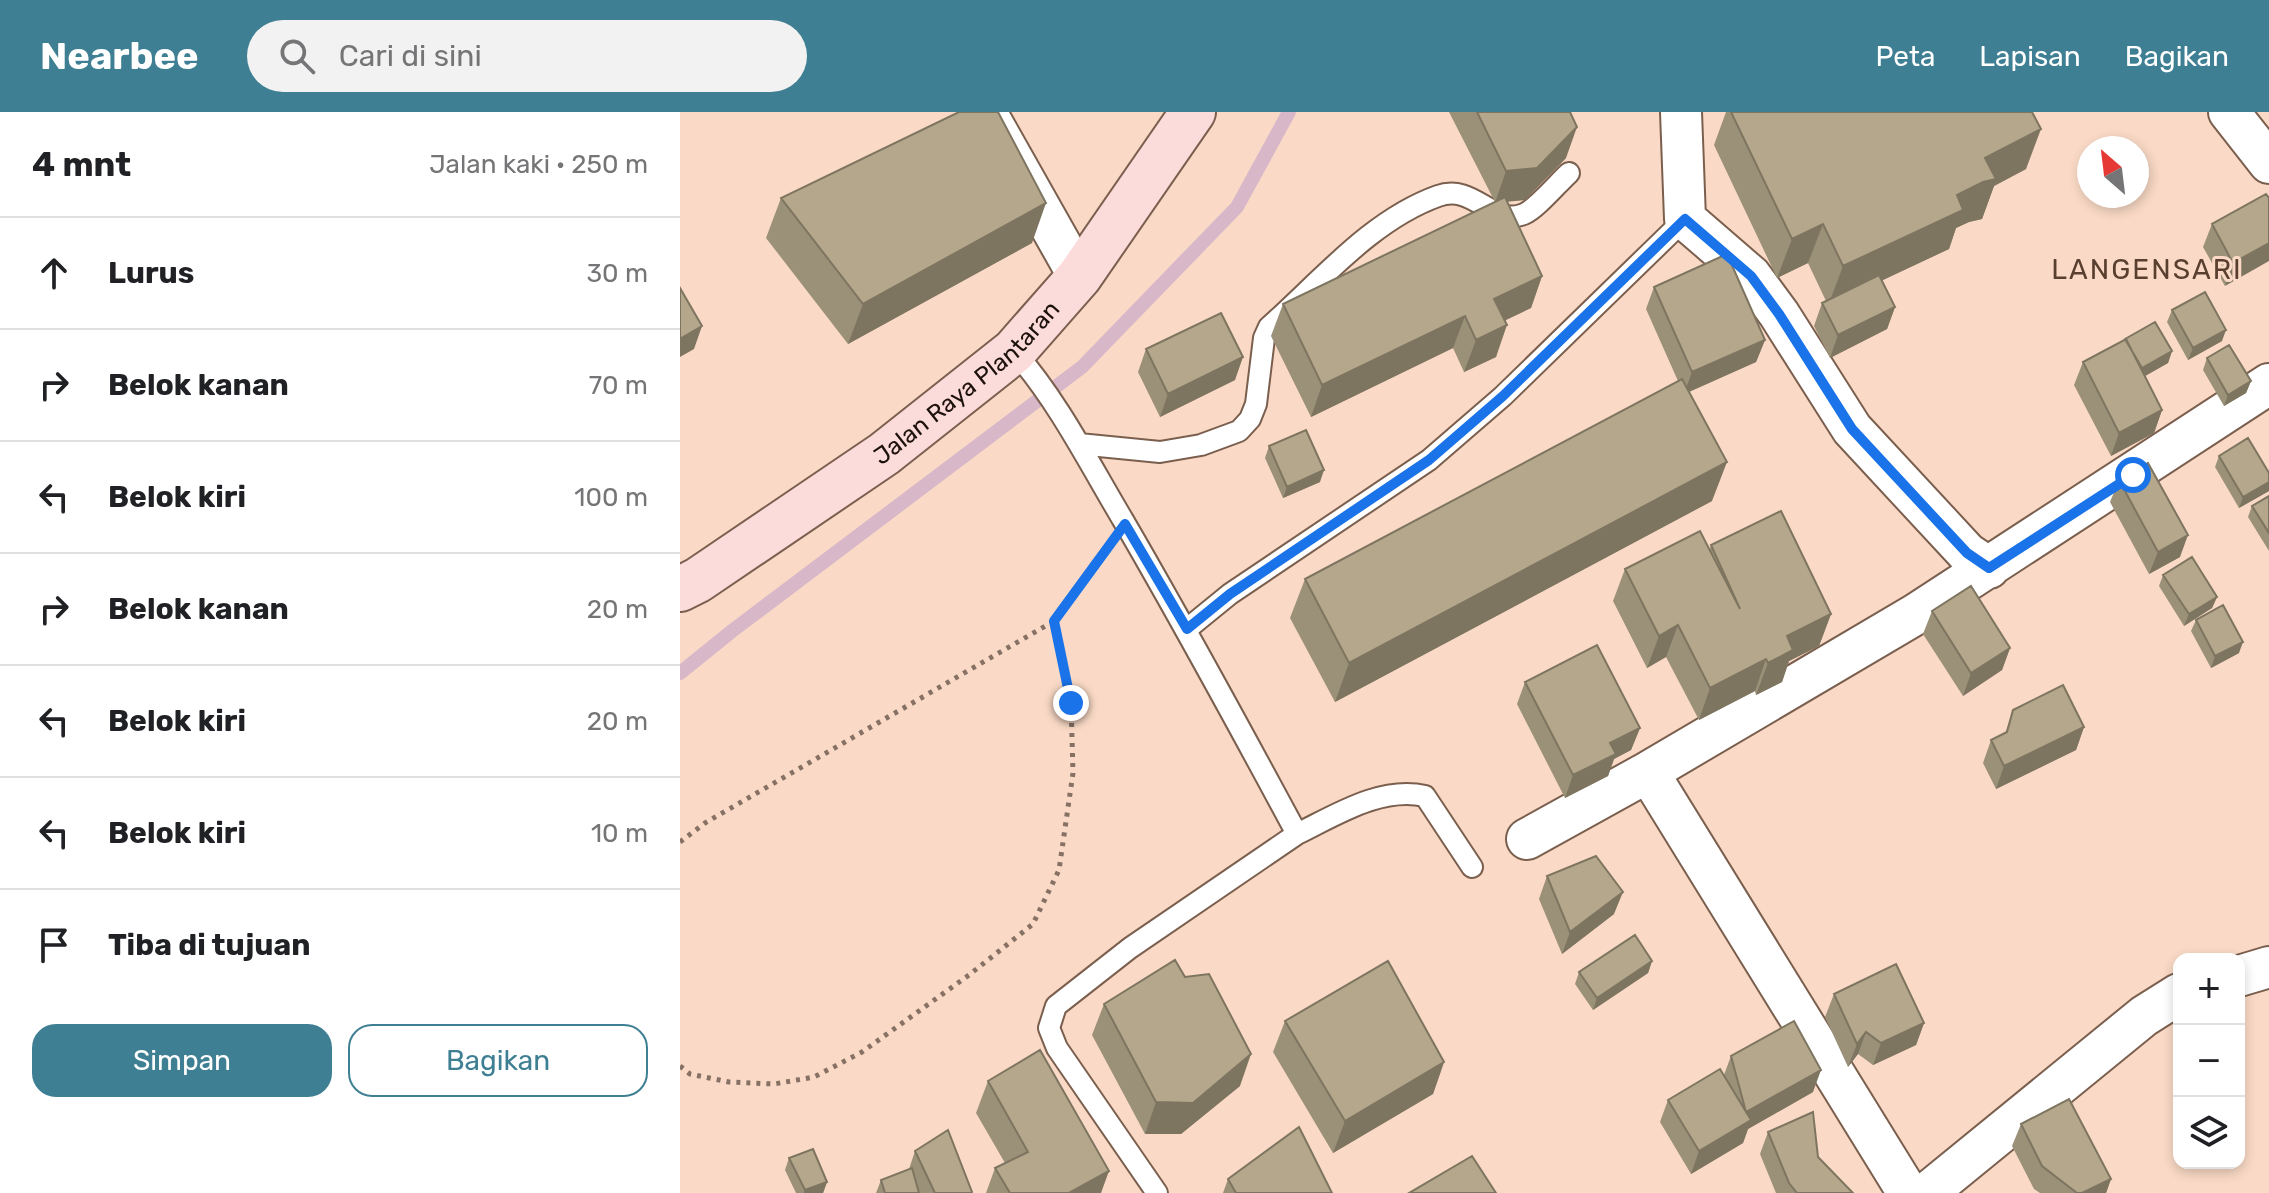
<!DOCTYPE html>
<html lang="id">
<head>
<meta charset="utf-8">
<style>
  body { margin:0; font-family:Rubik,sans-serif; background:#f2f2f2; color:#202124 }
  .controls { position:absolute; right:24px; bottom:24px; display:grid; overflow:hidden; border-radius:16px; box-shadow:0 4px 12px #0003 }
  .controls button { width:72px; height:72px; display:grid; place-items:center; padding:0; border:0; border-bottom:2px solid #e0e0e0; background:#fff; color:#202124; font:40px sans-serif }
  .compass { position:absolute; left:1397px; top:24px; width:72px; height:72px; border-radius:50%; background:#fff; box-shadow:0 4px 12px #0003; rotate:332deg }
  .stop { position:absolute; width:24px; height:24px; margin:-18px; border:6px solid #1a73e8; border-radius:50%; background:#fff }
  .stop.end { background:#1a73e8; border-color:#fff; box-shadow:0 2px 8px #0008 }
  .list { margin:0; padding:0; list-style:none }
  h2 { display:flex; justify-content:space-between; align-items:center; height:104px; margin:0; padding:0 32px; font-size:34px }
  h2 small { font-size:26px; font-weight:400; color:#757577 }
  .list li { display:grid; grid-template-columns:52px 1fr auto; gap:24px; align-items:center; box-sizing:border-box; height:112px; padding:0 32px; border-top:2px solid #e0e0e0 }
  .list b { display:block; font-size:30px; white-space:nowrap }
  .list em { font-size:26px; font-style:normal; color:#757577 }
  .actions { display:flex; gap:16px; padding:24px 32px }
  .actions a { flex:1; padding:18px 0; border:2px solid #3f7f93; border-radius:24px; text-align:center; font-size:28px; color:#3f7f93 }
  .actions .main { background:#3f7f93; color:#fff }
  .icon { flex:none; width:44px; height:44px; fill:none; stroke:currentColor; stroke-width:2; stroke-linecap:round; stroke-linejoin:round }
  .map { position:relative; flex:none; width:1589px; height:1081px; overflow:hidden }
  header { display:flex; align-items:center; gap:48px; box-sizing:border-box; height:112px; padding:0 40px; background:#3f7f93; color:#fff }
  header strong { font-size:38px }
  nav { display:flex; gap:44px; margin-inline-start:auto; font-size:28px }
  .search { width:560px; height:72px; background:#f2f2f2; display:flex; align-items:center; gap:20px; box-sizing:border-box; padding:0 28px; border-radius:44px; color:#757577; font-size:30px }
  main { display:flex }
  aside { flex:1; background:#fff }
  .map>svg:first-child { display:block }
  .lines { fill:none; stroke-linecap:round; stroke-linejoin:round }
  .stream { stroke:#d8b8c8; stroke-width:14 }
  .lane-casing { stroke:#7b5f4e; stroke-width:24 }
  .street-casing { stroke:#7b5f4e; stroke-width:44 }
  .secondary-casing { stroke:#7b5f4e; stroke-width:48 }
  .path { stroke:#867164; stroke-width:5; stroke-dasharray:4 6; stroke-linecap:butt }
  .lane { stroke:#fff; stroke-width:20 }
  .street { stroke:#fff; stroke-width:40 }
  .secondary { stroke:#fcdbdb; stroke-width:44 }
  .wall { fill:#9b9078 }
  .shaded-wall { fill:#7e7561 }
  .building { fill:#b4a78b; stroke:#7e7561; stroke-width:2 }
  .route { stroke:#1a73e8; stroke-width:10 }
  .labels { text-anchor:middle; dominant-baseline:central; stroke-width:6; stroke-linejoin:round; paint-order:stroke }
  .street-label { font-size:24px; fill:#1c120b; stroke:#fadac6 }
  .quarter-label { font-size:28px; letter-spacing:2px; fill:#593f2f; stroke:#fadac6 }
</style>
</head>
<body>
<header>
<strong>Nearbee</strong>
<div class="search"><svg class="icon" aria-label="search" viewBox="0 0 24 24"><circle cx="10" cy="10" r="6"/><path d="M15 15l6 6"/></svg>Cari di sini</div>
<nav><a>Peta</a><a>Lapisan</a><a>Bagikan</a></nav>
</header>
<main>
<aside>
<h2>4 mnt<small>Jalan kaki · 250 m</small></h2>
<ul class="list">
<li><svg class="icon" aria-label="ahead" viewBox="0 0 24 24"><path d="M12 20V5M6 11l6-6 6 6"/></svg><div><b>Lurus</b></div><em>30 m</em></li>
<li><svg class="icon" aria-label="right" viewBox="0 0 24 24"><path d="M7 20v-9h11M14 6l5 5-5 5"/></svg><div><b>Belok kanan</b></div><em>70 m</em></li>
<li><svg class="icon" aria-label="left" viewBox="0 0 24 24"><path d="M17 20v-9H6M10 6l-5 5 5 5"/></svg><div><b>Belok kiri</b></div><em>100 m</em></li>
<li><svg class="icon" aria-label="right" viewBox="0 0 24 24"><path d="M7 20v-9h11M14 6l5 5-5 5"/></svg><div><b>Belok kanan</b></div><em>20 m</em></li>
<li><svg class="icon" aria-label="left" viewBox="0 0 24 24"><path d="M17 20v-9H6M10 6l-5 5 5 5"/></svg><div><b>Belok kiri</b></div><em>20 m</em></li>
<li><svg class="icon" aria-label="left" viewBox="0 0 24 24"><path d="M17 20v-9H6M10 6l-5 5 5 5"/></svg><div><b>Belok kiri</b></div><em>10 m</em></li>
<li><svg class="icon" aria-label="arrive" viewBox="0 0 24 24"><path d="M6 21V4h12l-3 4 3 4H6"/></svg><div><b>Tiba di tujuan</b></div></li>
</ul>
<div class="actions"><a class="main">Simpan</a><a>Bagikan</a></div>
</aside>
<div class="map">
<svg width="1589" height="1081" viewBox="0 0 1589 1081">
  <rect width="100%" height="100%" fill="#fadac6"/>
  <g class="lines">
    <path class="stream" d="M0,561L52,519L402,255L557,95L609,0"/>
    <defs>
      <path id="lane" d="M334,239C378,289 409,351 443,408C503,511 560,616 617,722C656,703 701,674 745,684L792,755
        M399,332L480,340L521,333L559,319L570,307L576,292L584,226L589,215C641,169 691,108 758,84C794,71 812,115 844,102C856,97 878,71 889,61
        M507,517L550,482L749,348L823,284L1005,107
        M477,1081L377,936L369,916L376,894L450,836L617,722"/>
      <path id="street" d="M306,0L399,165
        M1001,0L1005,107L1071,164L1099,202L1172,317L1287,441L1309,456
        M1549,0L1589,51
        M968,660L1228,1081
        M847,727L968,660L1236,502L1589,272
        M1559,864L1589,855
        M1247,1081L1464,904L1499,882"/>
      <g id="secondary">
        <path id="s1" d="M0,477L18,468L204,342L334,239L399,165L513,0"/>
      </g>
    </defs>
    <use href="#lane" class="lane-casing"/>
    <use href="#street" class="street-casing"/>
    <use href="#secondary" class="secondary-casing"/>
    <path class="path" d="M0,730L25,711L374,509L426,439
      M0,954L10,962L49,970L94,972L134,965L182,940L289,863L353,812L379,758L393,661L391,591L374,509"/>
    <use href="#lane" class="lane"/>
    <use href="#street" class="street"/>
    <use href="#secondary" class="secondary"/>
  </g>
  <path class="wall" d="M769,0H890L886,46L845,88L827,89L862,164L851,196L825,208L816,245L784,260L773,236L631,305L591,224L603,192L815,90Z
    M1046,0H1352L1346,57L1314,74L1302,107L1289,110L1276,116L1269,137L1202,168L1215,195L1207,217L1150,246L1134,214L1142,191L1146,189L1128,151L1097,166L1034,33Z
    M1586,82L1545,174L1523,135L1532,112Z
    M101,86L352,131L168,232L86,126Z
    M974,175L1085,228L1076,250L1009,280L1032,389L655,590L610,506L625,467L998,269L966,197Z
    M1492,198L1542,229L1508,248L1487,210Z
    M466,237L555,268L480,305L458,260Z
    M1492,239L1488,251L1465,264L1482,298L1474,321L1431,344L1394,273L1403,250Z
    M1527,246L1571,269L1566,281L1544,294L1523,258Z
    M589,334L640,370L603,386L585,346Z
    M1539,344L1589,379L1559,396L1535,355Z
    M1439,368L1500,445L1469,462L1430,390Z
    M1589,384V439L1568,405L1572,394Z
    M1031,433L1151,502L1139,534L1109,549L1102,570L1076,583L1075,579L1019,608L986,545L967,556L933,489L945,457L1030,437Z
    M1483,463L1537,485L1532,496L1504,514L1479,474Z
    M1252,499L1330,536L1322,558L1283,584L1243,522Z
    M1516,508L1559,541L1531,556L1511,519Z
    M845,570L960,616L951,638L934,647L928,664L885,686L837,592Z
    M1333,598L1404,615L1396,638L1316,677L1303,651L1311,628L1325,622Z
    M867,764L934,802L882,842L859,787Z
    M972,849L968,861L913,898L895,872L899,860Z
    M1154,882L1244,911L1236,933L1193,953L1178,942L1168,955L1145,905Z
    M424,892L560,974L501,1022H465L412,923Z
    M605,909L764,950L753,982L653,1041L593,940Z
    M1051,944L1133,980L1068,1017L1063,1031L1011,1062L980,1010L988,988L1044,963Z
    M308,969L421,1081H306L315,1056L325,1051L296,1001Z
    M1341,1012L1431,1067L1426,1081H1360L1354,1077L1332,1034Z
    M1088,1020L1138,1045L1173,1081H1096L1080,1042Z
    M235,1039L291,1081H196L201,1068L229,1057Z
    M109,1046L147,1070L143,1081H116L105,1058Z
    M548,1067L652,1081H543Z"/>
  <path class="shaded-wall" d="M897,15L886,46L845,88L815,91L826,59Z
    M1361,17L1346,57L1314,74L1302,107L1289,110L1276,116L1269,137L1148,194L1163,154L1277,83L1305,46Z
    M366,91L352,131L168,232L183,192Z
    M1143,112L1128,151L1097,166L1112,127Z
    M1589,131V149L1545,174L1553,151Z
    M862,164L851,196L803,219L814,187Z
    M1215,195L1207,217L1150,246L1158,223Z
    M785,204L773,236L631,305L642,273Z
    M827,213L816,245L784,260L796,228Z
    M22,214L14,237L0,245V227Z
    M1546,218L1542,229L1508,248L1513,236Z
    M1085,228L1076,250L1004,282L1012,260Z
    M1492,239L1488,251L1458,268L1462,256Z
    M563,245L555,268L480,305L488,282Z
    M1571,269L1566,281L1544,294L1548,283Z
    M1482,298L1474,321L1431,344L1439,321Z
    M1047,350L1032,389L655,590L669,551Z
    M644,358L640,370L603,386L607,375Z
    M1589,370V379L1559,396L1563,385Z
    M1508,423L1500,445L1469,462L1478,440Z
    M1537,485L1532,496L1504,514L1509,502Z
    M1151,502L1139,534L1109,549L1102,570L1076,583L1088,551L1107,524Z
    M998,513L986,545L967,556L979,524Z
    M1563,530L1559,541L1531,556L1535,544Z
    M1330,536L1322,558L1283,584L1291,561Z
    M1086,547L1075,579L1019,608L1030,576Z
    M1404,615L1396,638L1316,677L1324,654Z
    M960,616L951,638L934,647L928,664L885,686L893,663L930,631Z
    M943,780L934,802L882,842L890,820Z
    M972,849L968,861L913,898L917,886Z
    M1244,911L1236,933L1193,953L1201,931Z
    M1186,920L1178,942L1168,955L1177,932Z
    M571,942L560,974L501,1022H465L476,990Z
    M764,950L753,982L653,1041L665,1009Z
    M1141,958L1133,980L1068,1017L1063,1031L1011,1062L1019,1039L1066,1000Z
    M429,1059L421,1081H389Z
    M1431,1067L1426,1081H1402Z
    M147,1070L143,1081H124L125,1078Z"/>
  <path class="building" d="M279,0H318L366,91L183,192L101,86Z
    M797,0H890L897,15L857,56L826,59Z
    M1051,0H1352L1361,17L1305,46L1316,67L1303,70L1277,83L1283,98L1163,154L1143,112L1112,127Z
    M1586,82L1589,86V131L1553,151L1532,112Z
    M825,85L862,164L814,187L827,213L796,228L785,204L642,273L603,192Z
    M1047,142L1085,228L1012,260L974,175Z
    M1199,163L1215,195L1158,223L1142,191Z
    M0,176L22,214L0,227Z
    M1525,180L1546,218L1513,236L1492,198Z
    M541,201L563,245L488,282L466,237Z
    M1475,210L1492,239L1462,256L1445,227Z
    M1446,227L1482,298L1439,321L1403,250Z
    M1549,233L1571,269L1548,283L1527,246Z
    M1002,267L1047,350L669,551L625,467Z
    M626,318L644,358L607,375L589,334Z
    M1568,326L1589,361V370L1563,385L1539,344Z
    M1468,351L1508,423L1478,440L1439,368Z
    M1589,384V421L1572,394Z
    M1101,399L1151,502L1107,524L1113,538L1088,551L1086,547L1030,576L998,513L979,524L945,457L1020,419L1060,497L1031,433Z
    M1512,445L1537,485L1509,502L1483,463Z
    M1291,474L1330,536L1291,561L1252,499Z
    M1543,493L1563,530L1535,544L1516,508Z
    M917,533L960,616L930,631L936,642L893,663L845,570Z
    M1383,573L1404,615L1324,654L1311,628L1327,620L1333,598Z
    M916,744L943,780L890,820L867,764Z
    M955,823L972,849L917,886L899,860Z
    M495,848L505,865L529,862L571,942L513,991L476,990L424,892Z
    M708,849L764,950L665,1009L605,909Z
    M1216,852L1244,911L1201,931L1186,920L1177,932L1154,882Z
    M1114,909L1141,958L1066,1000L1051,944Z
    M360,938L429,1059L389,1081H330L315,1056L348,1040L308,969Z
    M1040,957L1071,1008L1019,1039L988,988Z
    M1389,987L1431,1067L1402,1081H1397L1362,1054L1341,1012Z
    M1133,1000L1138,1045L1173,1081H1117L1109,1071L1088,1020Z
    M619,1015L652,1081H556L548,1067Z
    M268,1018L292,1080L291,1081H255L235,1039Z
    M133,1037L147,1070L125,1078L109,1046Z
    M792,1044L816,1081H729Z
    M232,1056L239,1081H205L201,1068Z"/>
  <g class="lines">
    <path class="route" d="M391,591L374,509L445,412L507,517L550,482L749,348L823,284L1005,107L1071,164L1099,202L1172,317L1287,441L1309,456L1453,363"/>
  </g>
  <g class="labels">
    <g class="street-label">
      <text stroke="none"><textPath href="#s1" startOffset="354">Jalan Raya Plantaran</textPath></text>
    </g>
    <g class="quarter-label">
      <text x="1467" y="157">LANGENSARI</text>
    </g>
  </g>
</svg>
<div class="controls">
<button>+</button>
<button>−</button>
<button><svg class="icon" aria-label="layers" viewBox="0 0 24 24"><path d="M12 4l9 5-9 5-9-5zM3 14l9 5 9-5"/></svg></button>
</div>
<svg class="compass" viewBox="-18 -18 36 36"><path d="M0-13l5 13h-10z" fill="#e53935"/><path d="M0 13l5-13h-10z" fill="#757577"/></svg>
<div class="stop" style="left:1453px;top:363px"></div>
<div class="stop end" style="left:391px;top:591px"></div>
</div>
</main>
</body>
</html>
